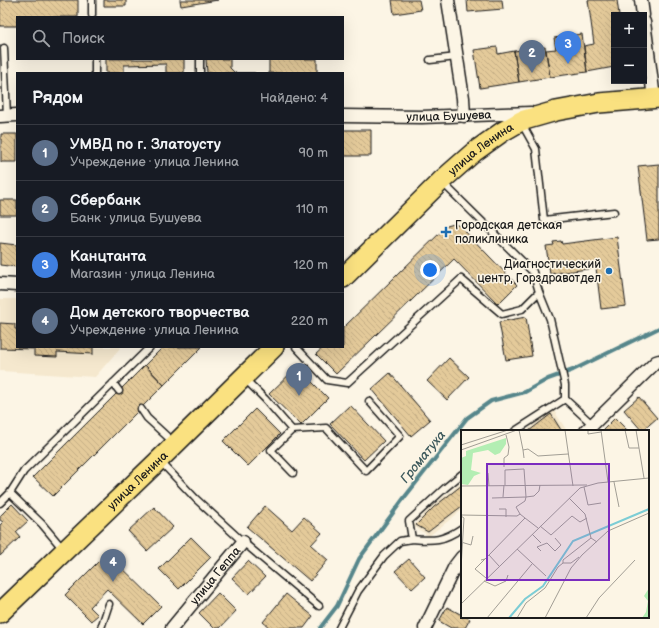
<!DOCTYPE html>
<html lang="ru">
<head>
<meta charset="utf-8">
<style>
  body { margin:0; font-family:"Balsamiq Sans",sans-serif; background:#20242c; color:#f1f3f6 }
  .controls { position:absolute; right:12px; top:12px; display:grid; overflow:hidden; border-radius:0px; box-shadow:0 4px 16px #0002 }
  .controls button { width:36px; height:36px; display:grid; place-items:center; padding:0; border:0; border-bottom:1px solid #363941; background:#171b24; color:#f1f3f6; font:20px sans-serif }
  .you { position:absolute; left:430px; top:270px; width:14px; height:14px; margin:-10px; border:3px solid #fff; border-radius:50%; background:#1a73e8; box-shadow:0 0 0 6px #1a73e833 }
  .badge { display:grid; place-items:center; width:26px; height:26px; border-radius:50%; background:#1f6fb2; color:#fff; font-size:13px; font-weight:700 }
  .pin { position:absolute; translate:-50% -33px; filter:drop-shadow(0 1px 2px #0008) }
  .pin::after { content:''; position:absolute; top:21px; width:14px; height:12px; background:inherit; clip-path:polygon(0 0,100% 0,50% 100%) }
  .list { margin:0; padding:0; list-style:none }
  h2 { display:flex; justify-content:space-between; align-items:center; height:52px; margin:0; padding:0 16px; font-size:17px }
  h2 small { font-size:13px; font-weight:400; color:#9ea1a6 }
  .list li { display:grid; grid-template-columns:26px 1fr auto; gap:12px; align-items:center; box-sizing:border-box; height:56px; padding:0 16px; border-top:1px solid #363941 }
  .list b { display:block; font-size:15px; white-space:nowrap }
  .list p { margin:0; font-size:13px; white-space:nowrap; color:#9ea1a6 }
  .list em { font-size:13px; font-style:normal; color:#9ea1a6 }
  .icon { flex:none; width:22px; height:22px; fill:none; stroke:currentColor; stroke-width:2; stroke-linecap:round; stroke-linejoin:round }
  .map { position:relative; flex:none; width:659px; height:628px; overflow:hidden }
  .search { position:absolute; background:#171b24; box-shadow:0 4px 16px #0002; left:16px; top:16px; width:328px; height:44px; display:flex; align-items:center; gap:10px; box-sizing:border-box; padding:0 14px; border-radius:0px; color:#9ea1a6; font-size:15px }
  .panel { position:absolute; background:#171b24; box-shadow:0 4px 16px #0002; left:16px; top:72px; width:328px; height:276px; border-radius:0px }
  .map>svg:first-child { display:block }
  .built { fill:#f5e8ce }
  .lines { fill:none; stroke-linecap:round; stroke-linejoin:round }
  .stream { stroke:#56868b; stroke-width:4 }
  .building { fill:url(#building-back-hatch); stroke:#1c1c1c }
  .service-casing { stroke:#1c1c1c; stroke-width:9 }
  .minor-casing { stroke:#1c1c1c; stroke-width:15 }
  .primary-casing { stroke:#1c1c1c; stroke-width:22 }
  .service { stroke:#fcf5e5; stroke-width:6 }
  .minor { stroke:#fcf5e5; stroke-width:12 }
  .primary { stroke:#fae180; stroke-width:19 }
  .poi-dot { fill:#1f6fb2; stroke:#fcf5e5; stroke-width:1.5 }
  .labels { text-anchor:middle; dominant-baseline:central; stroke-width:3; stroke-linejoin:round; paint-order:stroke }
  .street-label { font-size:12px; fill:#1c1c1c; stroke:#fcf5e5 }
  .poi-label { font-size:12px; fill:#1c1c1c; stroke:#fcf5e5; text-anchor:start }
  .water-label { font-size:13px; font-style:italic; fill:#3e5a5d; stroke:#fcf5e5 }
  .inset-river { fill:none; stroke:#7ccdd5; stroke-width:2 }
  .inset-road { fill:none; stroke:#a29e95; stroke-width:1 }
  .view { fill:#7b2cbf; fill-opacity:0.15; stroke:#7b2cbf; stroke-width:2 }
  .inset-edge { fill:none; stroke:#1c1c1c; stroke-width:2 }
</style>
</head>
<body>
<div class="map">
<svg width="659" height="628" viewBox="0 0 659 628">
  <defs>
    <pattern id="building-back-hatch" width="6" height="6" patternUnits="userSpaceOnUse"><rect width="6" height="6" fill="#e4ca9a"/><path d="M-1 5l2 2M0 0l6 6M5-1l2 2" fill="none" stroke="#c3ad84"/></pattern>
  </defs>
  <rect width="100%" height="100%" fill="#fcf5e5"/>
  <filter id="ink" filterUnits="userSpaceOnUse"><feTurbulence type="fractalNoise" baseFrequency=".025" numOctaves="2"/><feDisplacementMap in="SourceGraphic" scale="8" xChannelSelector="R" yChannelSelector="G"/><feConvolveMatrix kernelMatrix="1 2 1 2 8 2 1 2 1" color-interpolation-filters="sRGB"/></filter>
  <g filter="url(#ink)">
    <path class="built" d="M0,299H17V347H121L95,377L0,371Z
      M553,409L567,431H526Z
      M462,482V510L429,536L413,526L432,506Z"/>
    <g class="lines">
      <path class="stream" d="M320,628L337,606L359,559L404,498L467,418L491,401L525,392L548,379L573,370L659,328"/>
    </g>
    <path class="building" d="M0,0H78V17H17V26H0Z
      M104,0H126V6H104Z
      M180,0H218L181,6Z
      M392,0H419L421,10L394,14Z
      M467,0H502L503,9L468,12Z
      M588,0H617L619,15H614V67L587,72L584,46L594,44Z
      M582,34L587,72L550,77L546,50L556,49L554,38Z
      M497,47L498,54L514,51L519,82L480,88L474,50Z
      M545,47L550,77L519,82L514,51Z
      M106,59H184V73H166V64L124,65V73H106Z
      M206,59H230V68L235,73H255H207Z
      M269,59H317V73H269Z
      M343,130H371V156H343Z
      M1,134H17V162H1Z
      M659,164V239L647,240L638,166Z
      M0,200H17V215H0Z
      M454,224L460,226L517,285L498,304L454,259L336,374L316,354L324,347H343V328L447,226Z
      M617,237L626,306L601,309L596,268L550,274L546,246L554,245L553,242L561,241L562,244Z
      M0,243L17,245V267L0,265Z
      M526,317L532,356L506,360L499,322Z
      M0,323L15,324V329H17V347H93V354L57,352V357L34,356V349L0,348Z
      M163,347H202L164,385L145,365Z
      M449,358L469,377L447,400L427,381Z
      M145,365L164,385L53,496L33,477Z
      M297,367L328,398L301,425L269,394Z
      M390,373L430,420L411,436L372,389Z
      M639,397L657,418L642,431L624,410Z
      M350,405L384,441L364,460L330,424Z
      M255,409L280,434L248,466L223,441Z
      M551,414L561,430L560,431H529Z
      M615,418L628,431H605L604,429Z
      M462,485V506L428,532L416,525L434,507Z
      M12,504L28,521L16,532L20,537L0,556V525L3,522L0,520V516Z
      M265,506L292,530L304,517L322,533L311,545L328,560L310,581L247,527Z
      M154,507L173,527L147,551L128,531Z
      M191,537L211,557L179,589L159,569Z
      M107,553L161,606L143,624L107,589L90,607L98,615L91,621L65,595Z
      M409,559L425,577L412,589L395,571Z
      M248,561L265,577L249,594L232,578Z
      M218,593L236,611L220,628H214L199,613Z
      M286,594L313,616L304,628H270L263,622Z
      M447,607L462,615V617H466L470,619L465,628H451L439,621Z"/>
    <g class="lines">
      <defs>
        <path id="service" d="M92,0V15
          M4,48L7,116
          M95,59V73
          M430,60L457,57
          M200,73V59
          M522,124L536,149L544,220L614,212
          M443,183L533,272L539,292L550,319L565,385V399L593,425
          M296,347L327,380L347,383L461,279L502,314L522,309L539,292
          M244,378L265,399L292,430
          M113,383L119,391
          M141,409L147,418L173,442
          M515,431L565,399
          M160,461L196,499L243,542L319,606
          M293,473L271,450L292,430L326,428L366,471L400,436L369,401
          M10,493L24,471L150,347
          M0,503L10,493L42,524L63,549
          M412,539C434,541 443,541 462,528
          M101,628L109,604
          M339,628L358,591L384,556L400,541L412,539L409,521L445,488L462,474"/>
        <g id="minor">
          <path d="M448,0L463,98L464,116"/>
          <path d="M641,0L643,15"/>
          <path d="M644,22L654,98"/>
          <path d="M0,116L17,115"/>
          <path id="s1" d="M343,116L422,117L531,113"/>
          <path d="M0,284L17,285"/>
          <path d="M586,431L656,362L659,361"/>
          <path id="s2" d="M172,628L243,542"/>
          <path d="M425,628L455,566L462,557"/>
        </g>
        <g id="primary">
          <path id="s3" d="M343,278L441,181L474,152L502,132L521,121L556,111L599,103L659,98"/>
          <path id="s4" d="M0,613L159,460L274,347"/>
        </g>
      </defs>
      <use href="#service" class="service-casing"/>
      <use href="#minor" class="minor-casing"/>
      <use href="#primary" class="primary-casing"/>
      <use href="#service" class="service"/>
      <use href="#minor" class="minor"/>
      <use href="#primary" class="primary"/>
    </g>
  </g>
  <g class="poi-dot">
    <path d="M444 226h4v4h4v4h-4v4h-4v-4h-4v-4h4z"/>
    <circle cx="609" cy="271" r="4"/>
  </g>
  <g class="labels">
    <g class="street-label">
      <text stroke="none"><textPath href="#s1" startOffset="106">улица Бушуева</textPath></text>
      <text stroke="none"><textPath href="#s3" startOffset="189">улица Ленина</textPath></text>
      <text stroke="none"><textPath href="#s4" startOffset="191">улица Ленина</textPath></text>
      <text stroke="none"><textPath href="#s2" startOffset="68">улица Геппа</textPath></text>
    </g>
    <g class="poi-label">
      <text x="455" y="225">Городская детская<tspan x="455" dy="14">поликлиника</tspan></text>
      <text x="601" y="264" text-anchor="end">Диагностический<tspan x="601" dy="14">центр, Горздравотдел</tspan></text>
    </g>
    <g class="water-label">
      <text transform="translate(423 457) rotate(-51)">Громатуха</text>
    </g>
  </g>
  <g transform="translate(461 430)">
    <rect width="188" height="188" fill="#fcf5e5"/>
    <path d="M45,8V14L39,23L34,25L27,20L12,23L10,40L20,43L13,46L7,55L0,54V28L5,26V21Z" fill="#b3eeb3"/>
    <path d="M188,158V188H181L185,182L187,171L183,166Z" fill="#b3eeb3"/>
    <path class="inset-river" d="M48,188L64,169L82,156L112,111L188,79"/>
    <path class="inset-road" d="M58,0L62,20M104,0L112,56M127,0V4L140,2M140,0L147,52M164,0L168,18H178M175,0L183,48M0,15L47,0M0,20L56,0M63,28L62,20L67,19L77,26L107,24M43,37V28L47,25L48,17L45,5M27,43L28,56M153,52L158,77M0,56L126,55M123,57L127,75L140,73M42,67L43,55M31,68L65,67L63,39L44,40V55M108,68L124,84L130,108L136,112M38,79H45V87M0,85L56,86L59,84L55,77L64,71L65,67L73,66L78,61L79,55M0,86L3,88L0,138M64,88L77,98M79,96L90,105L111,86L119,92L126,88M71,104L80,113M0,112L10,115L12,106M56,119L85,146M80,121L76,117L86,113L94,121L100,115L94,108M28,125L64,88L59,84M24,129L28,125L38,136M20,130L24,129L14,139L25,148M102,133H110L118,127M23,151L34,156L45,151L47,145M0,174L119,58L137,53L188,48M26,188L71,134M56,188L65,173L84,158L97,137L102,133V130L130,108M84,188L110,138L121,125L147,101L188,83M125,188L138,168L174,130"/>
    <path class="view" d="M26,34H148V150H26Z"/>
    <rect width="188" height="188" class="inset-edge"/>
  </g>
</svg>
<div class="controls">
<button>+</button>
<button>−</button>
</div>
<div class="you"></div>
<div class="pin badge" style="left:299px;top:396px;background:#5c6f8a">1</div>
<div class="pin badge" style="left:532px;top:73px;background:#5c6f8a">2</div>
<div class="pin badge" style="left:568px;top:64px;background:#3f7fe0">3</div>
<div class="pin badge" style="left:113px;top:582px;background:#5c6f8a">4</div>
<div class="search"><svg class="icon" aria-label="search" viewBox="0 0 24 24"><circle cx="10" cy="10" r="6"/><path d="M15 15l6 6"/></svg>Поиск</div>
<section class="panel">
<h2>Рядом<small>Найдено: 4</small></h2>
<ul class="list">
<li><span class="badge" style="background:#5c6f8a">1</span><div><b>УМВД по г. Златоусту</b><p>Учреждение · улица Ленина</p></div><em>90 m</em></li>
<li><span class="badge" style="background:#5c6f8a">2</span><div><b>Сбербанк</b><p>Банк · улица Бушуева</p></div><em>110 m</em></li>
<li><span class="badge" style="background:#3f7fe0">3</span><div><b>Канцтанта</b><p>Магазин · улица Ленина</p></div><em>120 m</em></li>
<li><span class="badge" style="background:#5c6f8a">4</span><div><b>Дом детского творчества</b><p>Учреждение · улица Ленина</p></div><em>220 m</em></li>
</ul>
</section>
</div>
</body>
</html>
